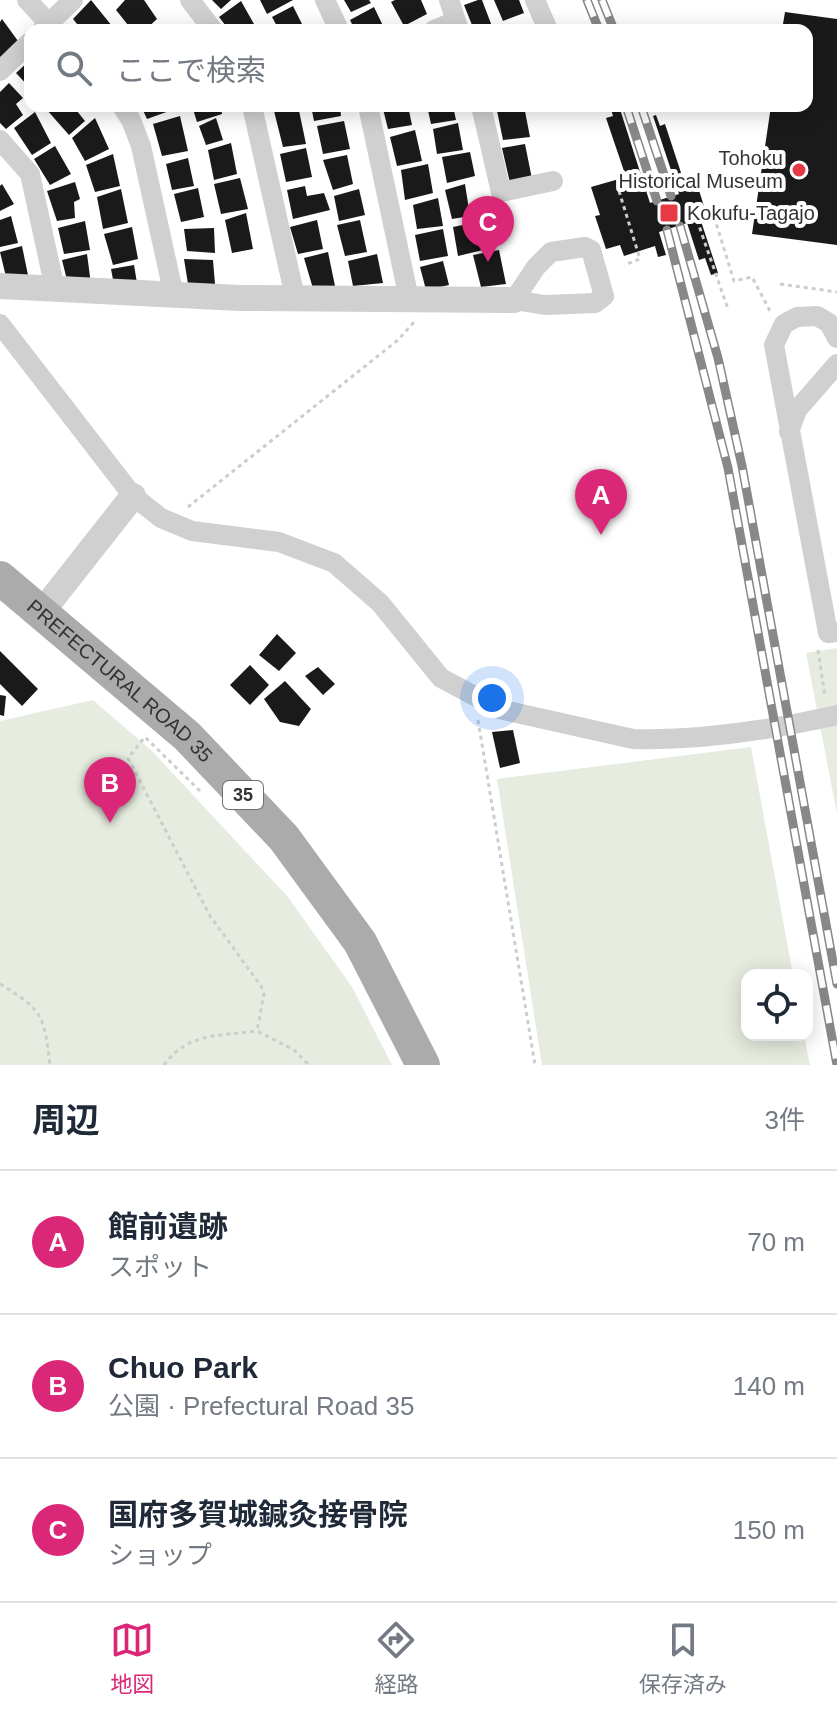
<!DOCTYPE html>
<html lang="ja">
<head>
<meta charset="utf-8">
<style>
  body { margin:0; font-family:Helvetica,"Noto Sans JP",sans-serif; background:#f6f6f7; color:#1f2937 }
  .controls { position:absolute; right:24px; bottom:24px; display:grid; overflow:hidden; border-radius:16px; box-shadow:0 4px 20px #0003 }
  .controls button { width:72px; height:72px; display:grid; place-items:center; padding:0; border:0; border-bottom:2px solid #e0e1e3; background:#fff; color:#1f2937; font:40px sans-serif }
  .you { position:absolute; left:492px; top:698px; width:28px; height:28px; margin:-20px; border:6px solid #fff; border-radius:50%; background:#1a73e8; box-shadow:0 0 0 12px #1a73e833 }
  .badge { display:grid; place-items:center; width:52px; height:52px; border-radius:50%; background:#db2777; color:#fff; font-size:26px; font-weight:700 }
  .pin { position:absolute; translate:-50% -66px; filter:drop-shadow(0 2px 4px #0008) }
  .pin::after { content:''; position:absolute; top:42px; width:28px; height:24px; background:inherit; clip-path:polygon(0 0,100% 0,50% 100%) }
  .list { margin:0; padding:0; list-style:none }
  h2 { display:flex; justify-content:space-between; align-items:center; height:104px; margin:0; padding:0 32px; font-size:34px }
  h2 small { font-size:26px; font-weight:400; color:#747a83 }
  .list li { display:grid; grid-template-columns:52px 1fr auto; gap:24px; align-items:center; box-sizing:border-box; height:144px; padding:0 32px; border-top:2px solid #e0e1e3 }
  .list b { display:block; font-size:30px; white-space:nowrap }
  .list p { margin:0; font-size:26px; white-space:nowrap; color:#747a83 }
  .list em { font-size:26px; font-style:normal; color:#747a83 }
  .icon { flex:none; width:44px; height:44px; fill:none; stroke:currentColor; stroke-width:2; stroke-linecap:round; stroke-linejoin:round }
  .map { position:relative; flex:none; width:837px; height:1065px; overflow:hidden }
  .search { position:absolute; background:#fff; box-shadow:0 4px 20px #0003; left:24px; right:24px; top:24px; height:88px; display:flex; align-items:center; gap:20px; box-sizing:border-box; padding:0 28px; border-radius:16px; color:#747a83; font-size:30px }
  .sheet { height:536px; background:#fff }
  nav { display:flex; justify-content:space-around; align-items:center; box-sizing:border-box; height:112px; border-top:2px solid #e0e1e3; background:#fff; font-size:22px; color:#747a83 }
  nav a { display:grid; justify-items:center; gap:4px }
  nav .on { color:#db2777 }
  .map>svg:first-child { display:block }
  .green { fill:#e6ecdf }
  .building { fill:#1a1a1a }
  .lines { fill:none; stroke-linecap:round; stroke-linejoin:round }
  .path { stroke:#cdcdcd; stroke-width:3; stroke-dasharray:4 4; stroke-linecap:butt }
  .minor { stroke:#d0d0d0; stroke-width:20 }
  .tertiary { stroke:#d0d0d0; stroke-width:26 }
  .primary { stroke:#ababab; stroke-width:34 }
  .rail-casing { stroke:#888; stroke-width:9 }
  .rail { stroke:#fff; stroke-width:6; stroke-dasharray:18; stroke-linecap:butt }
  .poi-dot { fill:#e63946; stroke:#fff; stroke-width:3 }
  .labels { text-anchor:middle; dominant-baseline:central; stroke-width:8; stroke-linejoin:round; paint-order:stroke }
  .shield { fill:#fff; stroke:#707070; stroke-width:2 }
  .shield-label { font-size:18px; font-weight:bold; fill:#333 }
  .poi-label { font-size:20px; fill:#333; stroke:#fff; text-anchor:end }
  .street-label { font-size:20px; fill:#333; stroke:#fff }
</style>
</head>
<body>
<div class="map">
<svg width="837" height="1065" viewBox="0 0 837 1065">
  <rect width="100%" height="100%" fill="#fff"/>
  <path class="green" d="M837,648V814L806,653Z
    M93,700L151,750L288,897L352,987L392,1065H0V721Z
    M751,747L793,975H747V1035H804L810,1065H542L497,779Z"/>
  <path class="building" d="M91,0L112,26L108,30H82L73,19Z
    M125,0H144L157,19L145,30H132L116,10Z
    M212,0H231L221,9Z
    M260,0H293L267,14Z
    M344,0H369L371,3L351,12Z
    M395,0H421L427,14L404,26L391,2Z
    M478,0H482L493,29L474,30L464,5Z
    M494,0H519L524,13L503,21Z
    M241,1L254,24L244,30H229L219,17Z
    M293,6L305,30H279L272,17Z
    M374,7L385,30H355L350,20Z
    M785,12L837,19V245L752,234L771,106H807V30H782Z
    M2,19L18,41L0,58V22Z
    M30,60V88L16,73Z
    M9,83L23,98L16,104L23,115L6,129L0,123V92Z
    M51,106H73L85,121L69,135L47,110Z
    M141,106H171L172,110L147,119Z
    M192,106H221L222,114L197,122Z
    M298,106L306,144L283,147L274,111Z
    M311,106H340L341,116L314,121Z
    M391,106H408L412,125L388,129L383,109Z
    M427,106H453L456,120L431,124Z
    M496,106H524L530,137L503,140Z
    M610,106H619L650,203L679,194L653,116L656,115L660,126L665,124L687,191L698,187L707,216L700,218L718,273L711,275L705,258L699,260L687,223L659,232L666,255L658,257L655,246L624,256L620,245L606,249L595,216L600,215L591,187L626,177L606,118L613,116Z
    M35,112L51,143L32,155L14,128Z
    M180,116L188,151L162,156L153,124Z
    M95,118L109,149L85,161L72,138Z
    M216,118L223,140L206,145L199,126Z
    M344,121L350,149L323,154L317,126Z
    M458,123L463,150L437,154L433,129Z
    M415,130L422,161L397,166L390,137Z
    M231,143L237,174L214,180L208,150Z
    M525,144L532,179L510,183L502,148Z
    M55,146L71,174L50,185L34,159Z
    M306,148L312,177L286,182L280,154Z
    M470,152L475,176L447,183L442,157Z
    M113,154L120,186L95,192L86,165Z
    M347,155L353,184L333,190L323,160Z
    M188,158L194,186L172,190L166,164Z
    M428,164L433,193L405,200L401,170Z
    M240,178L248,209L221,214L214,184Z
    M75,182L80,199L74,202L75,218L57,221L47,191Z
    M2,184L14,204L0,211V186Z
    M465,184L470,216L452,219L445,190Z
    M305,186L307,196L324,193L330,210L293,219L287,190Z
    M198,188L204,217L181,222L174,194Z
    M121,189L128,223L103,229L97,197Z
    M359,189L365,215L339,221L334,196Z
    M438,198L443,226L417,229L413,205Z
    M246,213L253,249L232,253L225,220Z
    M11,216L18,243L0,247V220Z
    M317,220L323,249L298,254L290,227Z
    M360,220L367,252L345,256L337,225Z
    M85,221L90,250L64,254L58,228Z
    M477,222L483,250L458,256L453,227Z
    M132,227L138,259L113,265L104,234Z
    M214,228L215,253L187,251L184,229Z
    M443,229L448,256L420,261L415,235Z
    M22,246L29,280L7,281L0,252Z
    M499,250L506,284L481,287L473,255Z
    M328,252L335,286L314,292L304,258Z
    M87,254L91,284H68L62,260Z
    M377,254L383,283L353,286L348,261Z
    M184,259L213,260L215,284H188Z
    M443,261L449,285L426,290L420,267Z
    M134,265L138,289L115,290L111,269Z
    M277,634L296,653L279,671L259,655Z
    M0,651L38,689L22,706L0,684Z
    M250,665L269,685L250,705L230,685Z
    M318,667L335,684L323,695L305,676Z
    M285,681L311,709L299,726L280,722L264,699Z
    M0,695L6,696L4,716L0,715Z
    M513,730L520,763L500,768L492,732Z"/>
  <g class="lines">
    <path class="path" d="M619,191L640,259L624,265
      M709,214L713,213L734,281L752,277L770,311
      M697,220L728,309
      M780,284L837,292
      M188,507L398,340L414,322
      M818,650L825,697
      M478,720L535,1065
      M200,791L145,737L128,758L210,916L261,986L264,994L257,1031L294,1050L309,1065
      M0,984C43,1010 44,1015 50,1065
      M164,1065C188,1032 220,1036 257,1031"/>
    <path class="minor" d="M27,0L55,30
      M190,0L213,30
      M325,0L339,30
      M449,0L459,30
      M535,0L548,30
      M42,30L73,0
      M434,30L456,21
      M0,71L30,42
      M122,106L131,120L141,146L174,296
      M252,106L295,297
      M368,106L409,299
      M481,106L501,192L553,181
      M0,140L30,174L55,289
      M585,247L591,250L604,296L595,303L545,305L514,300L536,267L551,252Z
      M0,324L133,496L161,518L192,531L279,542L334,563L380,603L441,678L499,709L633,739C701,741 771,730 837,715
      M837,338L829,323L817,316L797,317L784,324L774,345L828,633L837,632
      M789,432L797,410L837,364"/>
    <path class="tertiary" d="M0,286L239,298L514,300
      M41,613L133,496"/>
    <path class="primary" id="s1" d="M0,578L187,736L284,838L360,942L423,1065"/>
    <defs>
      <path id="rail" d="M587,0L599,30
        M602,0L614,30
        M626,106L657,201
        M641,106L671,196
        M680,226L718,358L742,466L837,984
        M667,230L728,468L837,1065"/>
    </defs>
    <use href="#rail" class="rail-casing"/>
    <use href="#rail" class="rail"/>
  </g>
  <g class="poi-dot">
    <circle cx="799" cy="170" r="8"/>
    <rect x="659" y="203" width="20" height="20" rx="4"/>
  </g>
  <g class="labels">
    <rect class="shield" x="223" y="781" width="40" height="28" rx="6"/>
    <g class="shield-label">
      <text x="243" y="795">35</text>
    </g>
    <g class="poi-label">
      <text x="783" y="158">Tohoku<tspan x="783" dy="23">Historical Museum</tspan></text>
      <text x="687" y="213" text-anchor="start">Kokufu-Tagajo</text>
    </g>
    <g class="street-label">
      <text stroke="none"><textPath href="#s1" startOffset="158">PREFECTURAL ROAD 35</textPath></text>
    </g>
  </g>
</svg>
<div class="controls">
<button><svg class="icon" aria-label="locate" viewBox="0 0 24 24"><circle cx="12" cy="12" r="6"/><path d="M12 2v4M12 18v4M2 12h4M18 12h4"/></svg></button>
</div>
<div class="you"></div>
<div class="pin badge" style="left:601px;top:535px">A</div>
<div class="pin badge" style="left:110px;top:823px">B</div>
<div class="pin badge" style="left:488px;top:262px">C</div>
<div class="search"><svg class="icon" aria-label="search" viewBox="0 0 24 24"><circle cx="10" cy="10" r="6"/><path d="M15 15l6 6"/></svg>ここで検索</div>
</div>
<section class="sheet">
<h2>周辺<small>3件</small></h2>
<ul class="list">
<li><span class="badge">A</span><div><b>館前遺跡</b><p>スポット</p></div><em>70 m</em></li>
<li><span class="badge">B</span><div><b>Chuo Park</b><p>公園 · Prefectural Road 35</p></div><em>140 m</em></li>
<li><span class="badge">C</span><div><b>国府多賀城鍼灸接骨院</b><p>ショップ</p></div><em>150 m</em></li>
</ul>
</section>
<nav>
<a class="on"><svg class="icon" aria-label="map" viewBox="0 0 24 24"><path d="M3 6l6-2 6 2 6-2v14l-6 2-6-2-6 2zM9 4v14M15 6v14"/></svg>地図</a>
<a><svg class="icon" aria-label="directions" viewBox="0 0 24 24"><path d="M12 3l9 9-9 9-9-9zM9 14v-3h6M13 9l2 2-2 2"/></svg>経路</a>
<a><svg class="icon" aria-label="saved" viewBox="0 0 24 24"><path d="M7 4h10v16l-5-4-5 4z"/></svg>保存済み</a>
</nav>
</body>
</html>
